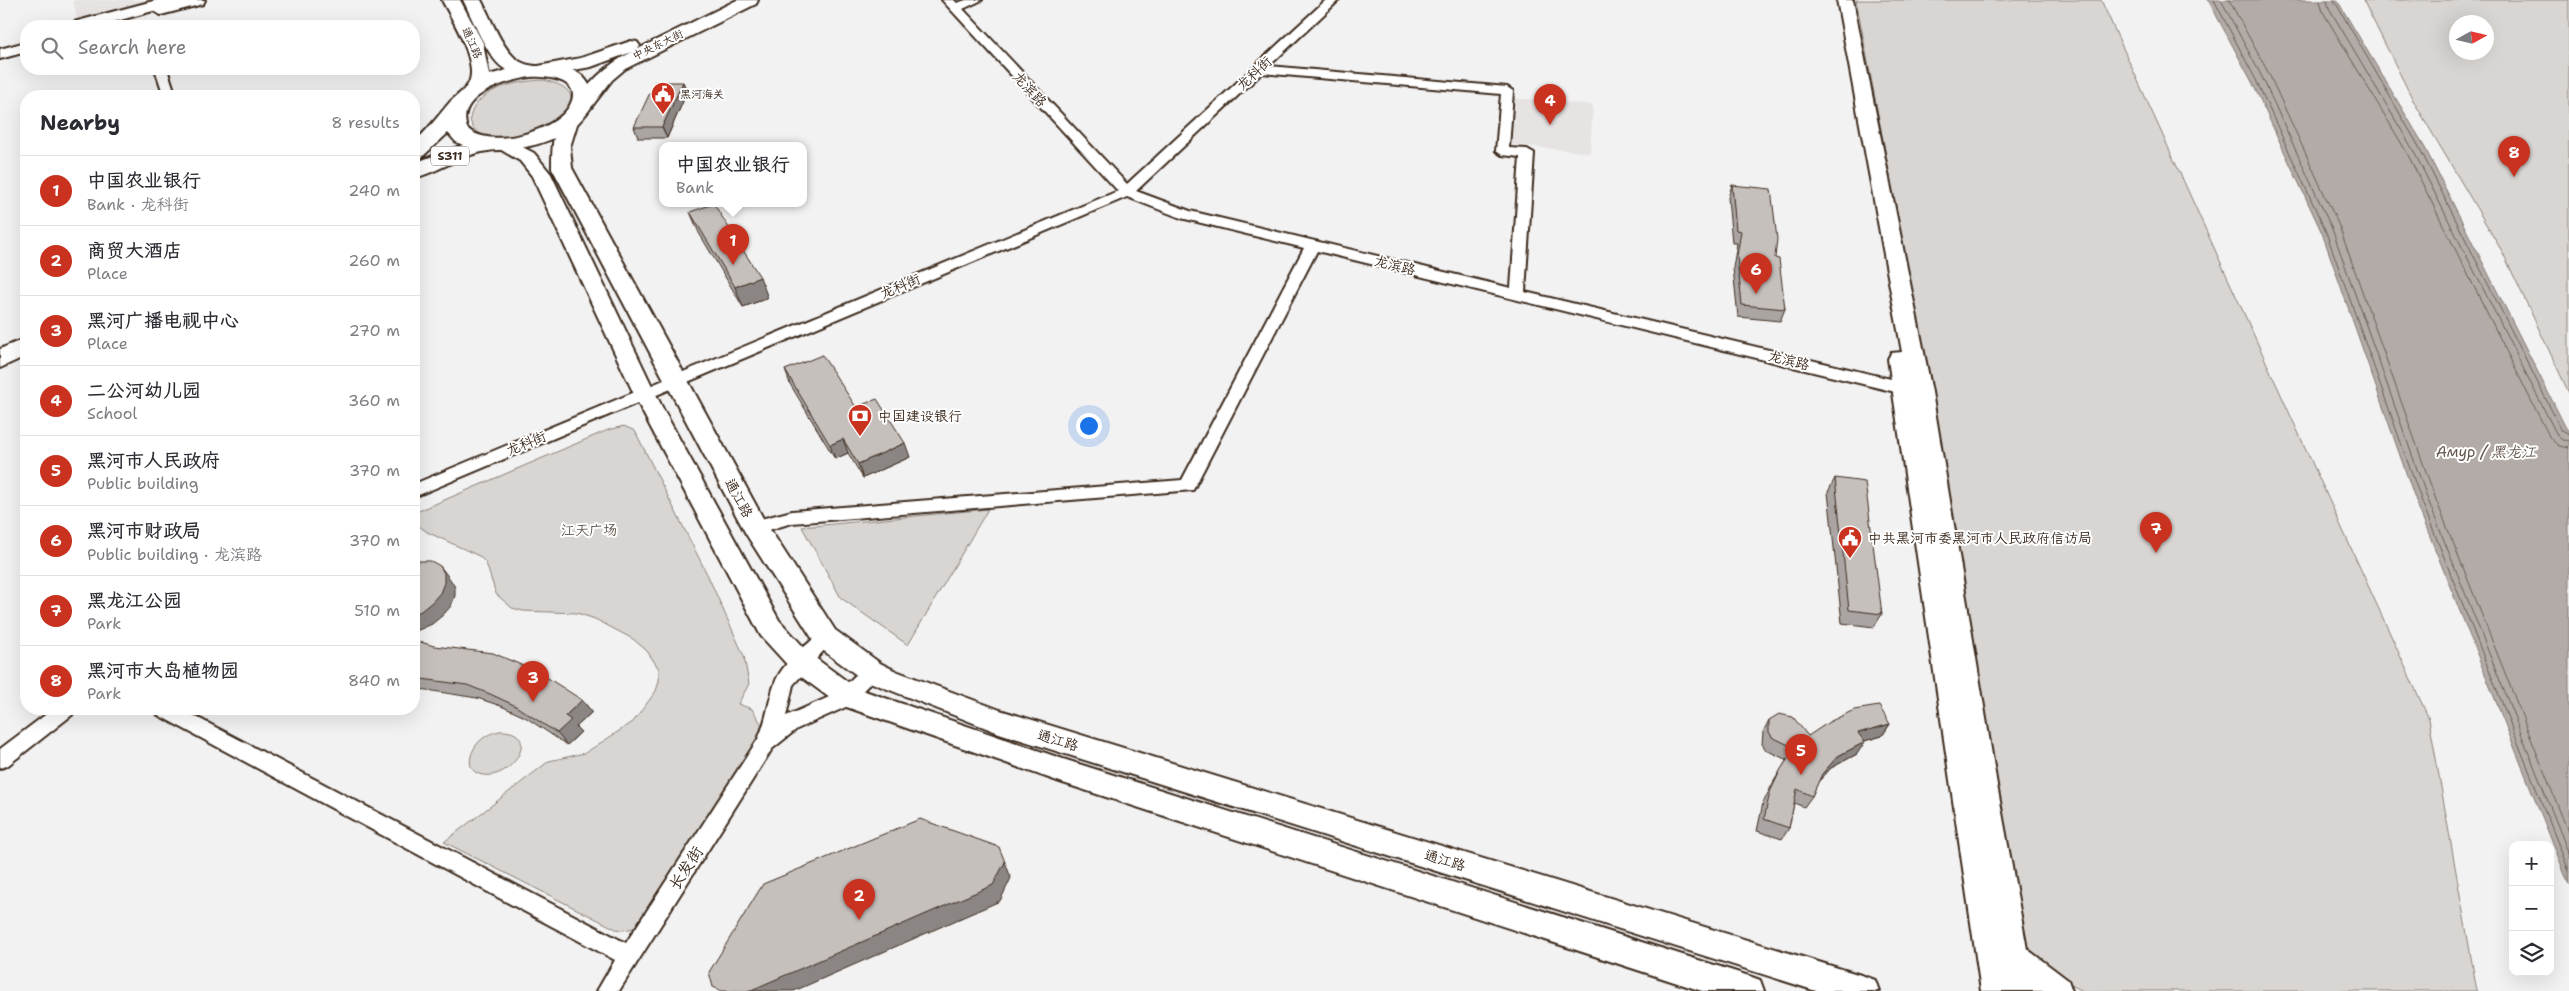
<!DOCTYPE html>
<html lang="en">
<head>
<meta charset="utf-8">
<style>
  body { margin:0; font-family:"Shantell Sans","LXGW WenKai TC",sans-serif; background:#f7f7f7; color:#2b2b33 }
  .controls { position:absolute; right:15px; bottom:15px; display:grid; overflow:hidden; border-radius:10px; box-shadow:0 5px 20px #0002 }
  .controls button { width:45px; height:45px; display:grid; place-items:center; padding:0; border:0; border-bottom:1px solid #e1e1e2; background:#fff; color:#2b2b33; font:25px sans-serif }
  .compass { position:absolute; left:2449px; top:15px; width:45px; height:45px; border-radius:50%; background:#fff; box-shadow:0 5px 20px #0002; rotate:82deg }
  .you { position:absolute; left:1088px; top:425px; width:18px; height:18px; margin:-12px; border:4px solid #fff; border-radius:50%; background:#1a73e8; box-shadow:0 0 0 8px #1a73e833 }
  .badge { display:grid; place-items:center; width:32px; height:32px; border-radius:50%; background:#c8321e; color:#fff; font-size:16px; font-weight:700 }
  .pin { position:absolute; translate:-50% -41px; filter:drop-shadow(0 1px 2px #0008) }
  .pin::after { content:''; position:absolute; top:26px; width:18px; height:15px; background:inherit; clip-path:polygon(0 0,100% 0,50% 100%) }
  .popup { position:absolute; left:659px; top:142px; width:148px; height:65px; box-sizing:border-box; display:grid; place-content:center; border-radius:10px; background:#fff; filter:drop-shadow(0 1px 4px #0005); font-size:16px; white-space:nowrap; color:#7c7c81 }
  .popup b { font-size:19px; color:#2b2b33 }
  .popup::after { content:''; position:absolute; left:50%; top:100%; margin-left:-10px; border:10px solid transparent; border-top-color:#fff }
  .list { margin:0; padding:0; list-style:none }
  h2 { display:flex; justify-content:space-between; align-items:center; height:65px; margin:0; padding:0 20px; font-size:21px }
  h2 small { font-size:16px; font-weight:400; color:#7c7c81 }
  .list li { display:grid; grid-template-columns:32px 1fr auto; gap:15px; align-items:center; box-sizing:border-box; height:70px; padding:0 20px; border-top:1px solid #e1e1e2 }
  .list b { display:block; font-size:19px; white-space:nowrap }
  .list p { margin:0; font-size:16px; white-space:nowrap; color:#7c7c81 }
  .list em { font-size:16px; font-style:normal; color:#7c7c81 }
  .icon { flex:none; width:28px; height:28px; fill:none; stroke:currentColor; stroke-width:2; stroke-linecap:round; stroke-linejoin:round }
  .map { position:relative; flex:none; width:2569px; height:991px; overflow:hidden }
  .search { position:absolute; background:#fff; box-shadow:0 5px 20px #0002; left:20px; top:20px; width:400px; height:55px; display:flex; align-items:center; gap:12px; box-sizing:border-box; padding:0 18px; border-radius:20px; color:#7c7c81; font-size:19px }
  .panel { position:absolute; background:#fff; box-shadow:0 5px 20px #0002; left:20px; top:90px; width:400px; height:625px; border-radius:20px }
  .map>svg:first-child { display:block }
  .built { fill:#e6e3e2 }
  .green { fill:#d8d5d2; stroke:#8a8078; fill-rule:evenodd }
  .water { fill:#b2aba7; stroke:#827770 }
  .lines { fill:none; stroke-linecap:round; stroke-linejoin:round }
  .shore { stroke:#6b5e55; stroke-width:1 }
  .street-casing { stroke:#3b2a1e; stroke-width:4 }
  .secondary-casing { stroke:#3b2a1e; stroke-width:4 }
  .primary-casing { stroke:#3b2a1e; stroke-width:4 }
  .street { fill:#fff; fill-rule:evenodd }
  .secondary { fill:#fff; fill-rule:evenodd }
  .primary { fill:#fff; fill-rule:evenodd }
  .wall { fill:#aaa5a3; stroke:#3b2a1e }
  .shaded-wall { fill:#8b8684; stroke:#3b2a1e }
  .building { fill:#c6c0bd; stroke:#3b2a1e }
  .labels { text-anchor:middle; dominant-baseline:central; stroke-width:4; stroke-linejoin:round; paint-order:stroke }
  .far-street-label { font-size:11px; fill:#3b2a1e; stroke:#fff }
  .far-poi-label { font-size:11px; fill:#3b2a1e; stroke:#fff; text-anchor:start }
  .shield { fill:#fff; stroke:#766a62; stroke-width:1 }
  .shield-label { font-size:12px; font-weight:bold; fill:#3b2a1e }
  .street-label { font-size:14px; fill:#3b2a1e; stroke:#fff }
  .poi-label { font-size:14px; fill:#3b2a1e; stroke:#fff; text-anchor:start }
  .park-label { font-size:14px; fill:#62554b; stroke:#fff }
  .water-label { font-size:15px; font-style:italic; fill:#65574e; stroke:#fff }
  .near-street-label { font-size:16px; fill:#3b2a1e; stroke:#fff }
</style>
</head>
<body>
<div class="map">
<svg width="2569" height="991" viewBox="0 0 2569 991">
  <rect width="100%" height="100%" fill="#f3f2f2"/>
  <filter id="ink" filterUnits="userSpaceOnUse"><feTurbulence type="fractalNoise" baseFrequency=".02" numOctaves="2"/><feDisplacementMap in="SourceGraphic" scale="10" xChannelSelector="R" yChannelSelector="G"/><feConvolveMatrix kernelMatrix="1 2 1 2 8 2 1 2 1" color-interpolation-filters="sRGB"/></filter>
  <g filter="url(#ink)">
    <path class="built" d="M73,0H155L77,21Z
      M1512,98L1593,105L1590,153L1507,144Z"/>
    <path class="green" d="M1856,0H2101L2429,719L2477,991H2083L2043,971L2023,945L1931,388Z
      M2363,0H2569V393L2503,253L2414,102ZM2456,22H2486V52H2456Z
      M544,80C556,83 575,88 571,105C563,131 496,148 476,131C471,126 469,120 471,114C480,87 519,81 544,80Z
      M624,426L635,431L708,576L744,656L749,684L738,704L752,709L762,725L755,744L634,928L624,930L616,929L444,842L549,761L585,753L633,722L656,691L659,681V669L647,651L633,639L595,619L577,613L523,611L512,608L496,594L486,563L479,556L427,532L414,522V513L608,430Z
      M988,509L908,645L841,598L802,527Z
      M499,731C543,729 514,780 483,775C463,772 470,749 481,740C486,735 492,733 499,731Z"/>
    <path class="water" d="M2208,0H2337L2422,142L2569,434V884L2417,504L2322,233L2252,82Z"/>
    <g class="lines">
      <path class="shore" d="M2214,0L2256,80L2326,232L2422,502L2569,871
        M2221,0L2262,77L2332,229L2428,500L2569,854
        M2229,0L2269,74L2339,226L2435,497L2569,834
        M2320,0L2323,12L2406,151L2550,438L2559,446L2569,448
        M2327,0L2329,8L2412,148L2557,435L2562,440L2569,441
        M2334,0L2418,145L2562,431L2569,435"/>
      <defs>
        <path id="street" d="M942,0H954L957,3L966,0H982L963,9L1127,184L1326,0H1339L1269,66L1507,87L1513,91L1509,148L1527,149L1534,153L1525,292L1912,384L1917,386L1920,390L1917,394L1912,396L1317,251L1193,490L792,523L755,534L749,532L747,527L749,522L792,511L1182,480L1304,248L1181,218L1127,197L414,497V484L1118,191ZM1262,73L1501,94L1496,151L1502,155L1520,157L1511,288L1190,211L1136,191Z
          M155,69H167L176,96H164Z
          M826,631L832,633L835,638L793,685L786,716L836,694L865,666L871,663L877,666L880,671L877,676L848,706L797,729L772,749L619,991H597L615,960L158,715L155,709H181L626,943L758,739C767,720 768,702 775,683C782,663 805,647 820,633Z
          M53,709H75L72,715L7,766L0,768V749Z"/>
        <path id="secondary" d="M157,0H205L203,4L161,15L153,11L99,26H71L74,22Z
          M737,0H758L756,4L625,69L612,80L586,114H572L570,110C587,85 605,65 632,52L591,67L539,76L533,75L530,71L533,67L581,58L631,41L637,42L640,46L638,49Z
          M1837,0H1853L1932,392L1997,785L2027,949L2068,980L2072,991H1981L1888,359L1891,353L1902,352Z
          M26,42V52L0,59V49Z
          M569,115L576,117L578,121L570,147L572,168L764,520L835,630L880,663L896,671L1000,710L1864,976L1875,980L1879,991H1816L999,733L862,679L817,646L746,534L552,168C552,151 552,132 562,117Z
          M505,138L534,153L551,174L663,409L779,620L810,654L856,688L1063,759L1749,976L1760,980L1764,991H1702L1063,783L838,704L792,670L761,636L641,409L532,176L520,161L498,148L496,144L498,140Z"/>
        <path id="primary" d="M442,0H460L483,43L489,75L507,70C489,63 472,17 463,0H481C491,18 500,45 516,59C533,73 562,60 581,75C589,82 596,94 591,105C579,133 542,145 515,149C506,151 497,149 488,151C462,154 439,172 414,178V163L463,145L456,142L448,133L421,158L414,159V142C428,130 438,116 450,102C455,97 462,92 467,86C482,66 451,18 442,0ZM530,77C545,76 584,79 570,105C556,132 489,150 467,128C455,95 507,81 530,77Z
          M26,338V356L0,368V349Z"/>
      </defs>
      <use href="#street" class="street-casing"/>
      <use href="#secondary" class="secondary-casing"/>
      <use href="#primary" class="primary-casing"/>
      <use href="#street" class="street"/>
      <use href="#secondary" class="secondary"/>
      <use href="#primary" class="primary"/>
    </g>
    <path class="wall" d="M683,82L687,92L667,138H638L634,127Z
      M1732,185L1775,258L1785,309L1780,321L1738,317L1733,268L1737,243H1732L1728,198Z
      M690,212L768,298L743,307L699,233Z
      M785,370L856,407L910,457L863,478L848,453L835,459L790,384Z
      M1835,478L1882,614L1874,627L1842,623L1828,492Z
      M414,640L582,700L592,712L576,727L581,732L567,745L525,717L501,706L477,698L414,688Z
      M1769,720L1808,736L1890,724L1882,736L1864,741L1857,754L1831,768L1818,782L1812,796L1804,807L1794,803L1789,828L1782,839L1757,831L1763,803L1774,781L1787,760L1766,750L1762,744L1763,732Z"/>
    <path class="shaded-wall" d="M683,82L687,92L667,138L662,127Z
      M760,277L768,298L743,307L735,287Z
      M843,439L848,453L835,459L830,445Z
      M905,443L910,457L863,478L858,464Z
      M440,566L450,579L455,587V596L451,606L443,615L432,624L414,632V614Z
      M582,700L592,712L576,727L581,732L567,745L557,733L565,716Z
      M1890,724L1882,736L1850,745L1858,733Z
      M1865,742L1857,754L1831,768L1814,786L1822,774L1838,756Z
      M1005,862L1011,878L1000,901L794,991H749Z"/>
    <path class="building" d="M655,82H683L662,127H634Z
      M1732,185L1771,189L1777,239L1775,258L1779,259L1785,309L1742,305L1737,256L1741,231L1736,230Z
      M713,204H714L760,277L735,287L690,212Z
      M822,355L856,407L877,399L905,443L858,464L843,439L830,445L785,370Z
      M1835,478L1865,482L1882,614L1849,610Z
      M414,561H431L440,566L444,573V583L440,593L432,602L421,611L414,614Z
      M414,640L434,646L493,653L540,673L582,700L565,716L571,720L557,733L514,705L490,694L467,685L414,678Z
      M1879,706L1890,724L1858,733L1865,742L1838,756L1822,774L1812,796L1797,789L1789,828L1764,819L1770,792L1781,769L1795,748L1772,737L1769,732V720L1779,714L1793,717L1808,736L1829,722L1854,710Z
      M920,819L999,847L1005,862L993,885L749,991H722L713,987L709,972L763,884Z"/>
  </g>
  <defs>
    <symbol id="civic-pin" viewBox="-11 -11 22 30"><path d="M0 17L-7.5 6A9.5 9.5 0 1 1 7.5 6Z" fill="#c8321e" stroke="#fff"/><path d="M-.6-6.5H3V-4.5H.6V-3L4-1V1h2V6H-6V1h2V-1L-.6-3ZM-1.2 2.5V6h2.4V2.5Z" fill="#fff"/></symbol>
    <symbol id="bank-pin" viewBox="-11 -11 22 30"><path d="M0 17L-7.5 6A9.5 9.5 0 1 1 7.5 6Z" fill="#c8321e" stroke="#fff"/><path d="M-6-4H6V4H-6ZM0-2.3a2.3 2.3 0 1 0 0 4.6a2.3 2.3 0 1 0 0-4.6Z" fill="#fff"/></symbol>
  </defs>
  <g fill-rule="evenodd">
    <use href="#civic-pin" x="649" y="80" width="28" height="38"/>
    <use href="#bank-pin" x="846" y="402" width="28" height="38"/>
    <use href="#civic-pin" x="1836" y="524" width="28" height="38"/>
  </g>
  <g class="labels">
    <g class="far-street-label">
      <text transform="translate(472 43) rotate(66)">通江路</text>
      <text transform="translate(658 45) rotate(-26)">中央东大街</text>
    </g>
    <g class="far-poi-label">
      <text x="680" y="94">黑河海关</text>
    </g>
    <rect class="shield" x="431" y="146.5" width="38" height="19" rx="4"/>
    <g class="shield-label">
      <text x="450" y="156">S311</text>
    </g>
    <g class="street-label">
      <text transform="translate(1254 73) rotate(-43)">龙科街</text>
      <text transform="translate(1030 89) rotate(47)">龙滨路</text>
      <text transform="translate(1395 265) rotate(14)">龙滨路</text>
      <text transform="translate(900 286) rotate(-23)">龙科街</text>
      <text transform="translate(1789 360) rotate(14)">龙滨路</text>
      <text transform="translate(526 443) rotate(-22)">龙科街</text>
      <text transform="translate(739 498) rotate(61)">通江路</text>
      <text transform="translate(1058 740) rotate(17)">通江路</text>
      <text transform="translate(1445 860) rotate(17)">通江路</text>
    </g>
    <g class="poi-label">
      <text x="878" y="416">中国建设银行</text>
      <text x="1868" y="538">中共黑河市委黑河市人民政府信访局</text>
    </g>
    <g class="park-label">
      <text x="589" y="530">江天广场</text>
    </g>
    <g class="water-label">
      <text x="2486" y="452">Амур / 黑龙江</text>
    </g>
    <g class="near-street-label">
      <text transform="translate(686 868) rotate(-57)">长发街</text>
    </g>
  </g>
</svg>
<div class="controls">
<button>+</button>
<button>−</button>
<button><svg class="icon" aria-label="layers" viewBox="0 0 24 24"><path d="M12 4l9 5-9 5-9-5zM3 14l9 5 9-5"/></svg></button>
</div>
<svg class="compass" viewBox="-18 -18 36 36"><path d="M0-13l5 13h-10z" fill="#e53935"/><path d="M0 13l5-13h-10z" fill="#7c7c81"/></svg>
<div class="you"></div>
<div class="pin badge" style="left:733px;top:265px">1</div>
<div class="popup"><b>中国农业银行</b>Bank</div>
<div class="pin badge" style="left:859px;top:920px">2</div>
<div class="pin badge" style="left:533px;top:702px">3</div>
<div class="pin badge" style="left:1550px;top:125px">4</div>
<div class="pin badge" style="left:1801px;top:775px">5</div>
<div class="pin badge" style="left:1756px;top:294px">6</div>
<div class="pin badge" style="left:2156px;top:553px">7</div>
<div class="pin badge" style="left:2514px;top:177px">8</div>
<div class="search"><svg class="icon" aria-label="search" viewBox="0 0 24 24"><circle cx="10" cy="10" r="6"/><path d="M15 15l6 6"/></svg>Search here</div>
<section class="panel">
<h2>Nearby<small>8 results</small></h2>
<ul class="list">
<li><span class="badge">1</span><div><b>中国农业银行</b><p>Bank · 龙科街</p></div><em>240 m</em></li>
<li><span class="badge">2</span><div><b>商贸大酒店</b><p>Place</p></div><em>260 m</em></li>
<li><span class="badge">3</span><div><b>黑河广播电视中心</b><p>Place</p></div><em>270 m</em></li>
<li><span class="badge">4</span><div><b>二公河幼儿园</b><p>School</p></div><em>360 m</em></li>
<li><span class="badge">5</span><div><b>黑河市人民政府</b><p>Public building</p></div><em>370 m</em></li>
<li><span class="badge">6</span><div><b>黑河市财政局</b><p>Public building · 龙滨路</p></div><em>370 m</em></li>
<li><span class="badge">7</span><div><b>黑龙江公园</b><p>Park</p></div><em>510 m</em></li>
<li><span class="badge">8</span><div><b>黑河市大岛植物园</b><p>Park</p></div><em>840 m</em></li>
</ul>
</section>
</div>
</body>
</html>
